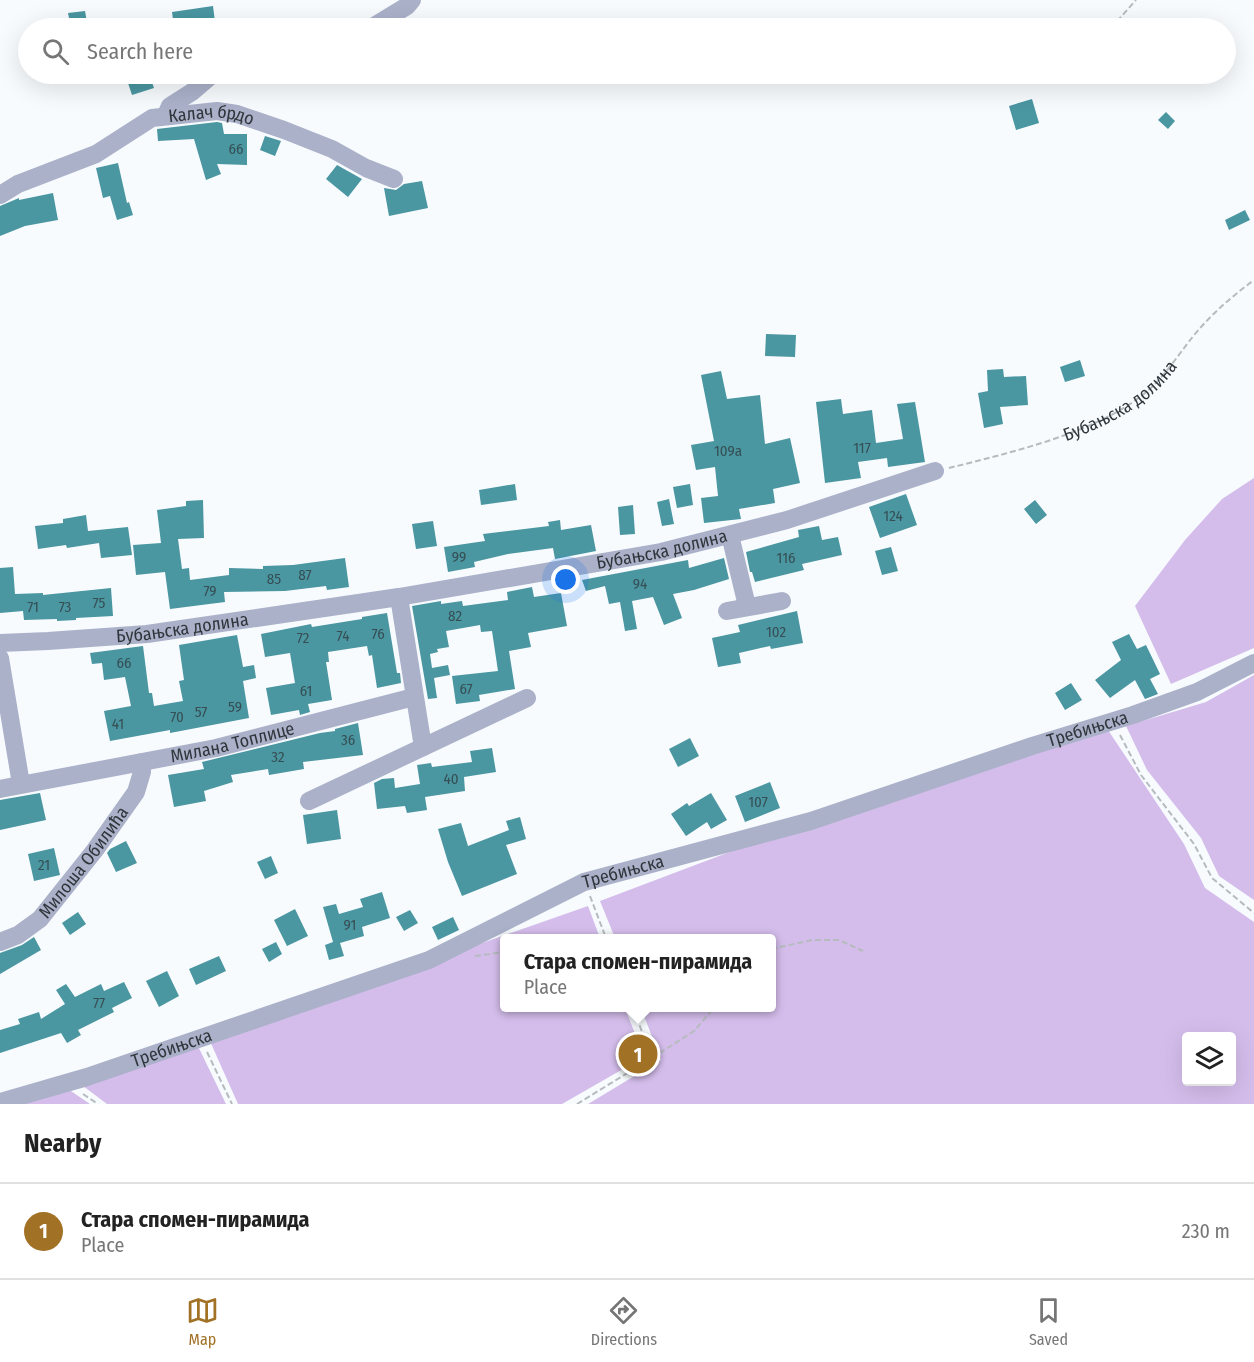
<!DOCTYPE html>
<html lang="en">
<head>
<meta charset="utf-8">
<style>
  body { margin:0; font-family:"Fira Sans Condensed",sans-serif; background:#f2f2f2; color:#222 }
  .controls { position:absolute; right:18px; bottom:18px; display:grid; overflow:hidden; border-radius:6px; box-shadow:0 6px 24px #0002 }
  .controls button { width:54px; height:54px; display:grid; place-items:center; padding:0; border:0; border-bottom:2px solid #e0e0e0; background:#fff; color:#222; font:30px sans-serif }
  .you { position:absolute; left:566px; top:580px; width:21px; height:21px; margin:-15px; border:4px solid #fff; border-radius:50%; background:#1a73e8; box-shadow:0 0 0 9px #1a73e833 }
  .badge { display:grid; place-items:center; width:39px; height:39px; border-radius:50%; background:#a17125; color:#fff; font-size:20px; font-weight:700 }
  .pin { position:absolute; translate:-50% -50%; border:3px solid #fff; box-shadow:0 2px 6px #0006 }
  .popup { position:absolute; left:500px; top:934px; width:276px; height:78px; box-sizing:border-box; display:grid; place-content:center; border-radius:6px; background:#fff; filter:drop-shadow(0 2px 4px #0005); font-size:20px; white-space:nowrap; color:#767676 }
  .popup b { font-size:22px; color:#222 }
  .popup::after { content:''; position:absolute; left:50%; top:100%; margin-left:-12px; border:12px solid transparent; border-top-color:#fff }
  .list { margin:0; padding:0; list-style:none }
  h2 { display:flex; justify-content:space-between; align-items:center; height:78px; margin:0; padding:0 24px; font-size:26px }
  h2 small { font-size:20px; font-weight:400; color:#767676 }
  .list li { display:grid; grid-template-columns:39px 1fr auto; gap:18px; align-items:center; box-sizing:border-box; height:96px; padding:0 24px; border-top:2px solid #e0e0e0 }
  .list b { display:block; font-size:22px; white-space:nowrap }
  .list p { margin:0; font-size:20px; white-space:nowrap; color:#767676 }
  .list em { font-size:20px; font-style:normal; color:#767676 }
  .icon { flex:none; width:33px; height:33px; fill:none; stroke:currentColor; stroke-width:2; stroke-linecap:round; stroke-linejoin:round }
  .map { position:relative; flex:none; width:1254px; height:1104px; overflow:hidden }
  .search { position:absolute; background:#fff; box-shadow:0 6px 24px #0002; left:18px; right:18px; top:18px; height:66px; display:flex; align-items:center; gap:15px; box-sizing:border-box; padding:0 21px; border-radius:33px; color:#767676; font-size:22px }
  .sheet { height:174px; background:#fff }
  nav { display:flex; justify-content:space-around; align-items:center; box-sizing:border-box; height:84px; border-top:2px solid #e0e0e0; background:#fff; font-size:16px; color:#767676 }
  nav a { display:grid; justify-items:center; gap:3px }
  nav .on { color:#a17125 }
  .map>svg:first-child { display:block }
  .green { fill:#d4bdeb; fill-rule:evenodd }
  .building { fill:#4a96a1 }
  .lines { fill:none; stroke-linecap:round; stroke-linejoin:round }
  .path { stroke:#b6bbbe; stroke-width:2; stroke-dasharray:6 3; stroke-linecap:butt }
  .minor { stroke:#abb1c9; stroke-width:18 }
  .labels { text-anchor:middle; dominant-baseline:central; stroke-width:4.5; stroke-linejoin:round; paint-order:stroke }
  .number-label { font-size:15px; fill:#364f55 }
  .street-label { font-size:18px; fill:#30373c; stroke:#fff }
</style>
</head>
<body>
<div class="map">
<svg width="1254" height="1104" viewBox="0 0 1254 1104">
  <rect width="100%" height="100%" fill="#f7fbfe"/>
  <path class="green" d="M1254,478V648L1171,684L1135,606L1185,540L1222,499Z
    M1254,675V900L1219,876L1201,838L1147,770L1126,726L1206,702Z
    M1108,730L1184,844L1205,888L1254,922V1104H588L661,1060L641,1008H771V938H615L600,901L777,834ZM1186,1036H1232V1082H1186Z
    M588,906L600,938H504V1008H625L644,1057L562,1104H238L209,1039Z
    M196,1042L226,1104H107L75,1080Z
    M62,1085L90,1104H0Z"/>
  <path class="building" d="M213,6L215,22L188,26V28H174L172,12Z
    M85,11L88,28H71L68,13Z
    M125,74H149L154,88L132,95Z
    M1032,99L1039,123L1016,130L1009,106Z
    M1166,112L1175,121L1168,129L1158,120Z
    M217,122L222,123L224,134H247V165L217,164L221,174L206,180L194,139L158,141L157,129Z
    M265,136L281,141L275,156L260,150Z
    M118,163L127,203L129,202L133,215L117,220L110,196L103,198L96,168Z
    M337,165L362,179L348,197L326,179Z
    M422,181L428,208L389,216L384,188L396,190L404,184Z
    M53,193L58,220L25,226L0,236V206L19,198V200Z
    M1245,210L1250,220L1229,230L1225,220Z
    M766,334L796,335L795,357L765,356Z
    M1080,360L1085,376L1065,382L1060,367Z
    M1003,369L1004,377L1026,376L1028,405L1000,407L1003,424L984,428L978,393L988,391L987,370Z
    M721,371L727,399L760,395L765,444L790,438L800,483L773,489L775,503L739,509L741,519L704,523L701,498L718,496L715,467L696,470L691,445L714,441L701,375Z
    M841,399L843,414L872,410L876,443L903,439L897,404L915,402L925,462L888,467L887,458L858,462L861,478L825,483L816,402Z
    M515,484L517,500L481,505L479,490Z
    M690,484L693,505L677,508L673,487Z
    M906,494L917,525L880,538L869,507Z
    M669,499L674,524L662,526L657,502Z
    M203,500L204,538L178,539L182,569L189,568L190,580L229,575V568L263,569V566L293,565L345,558L349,587L327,590L326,586L285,591L224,592L225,602L170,609L165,572L136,575L133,545L161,543L157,510L186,506V501Z
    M1035,500L1047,515L1036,524L1024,509Z
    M633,505L635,534L620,535L618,507Z
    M86,515L88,531L128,527L132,555L101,558L99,543L67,548L66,545L38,549L35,526L63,523V519Z
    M560,520L561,530L591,525L596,551L555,559L553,548L508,554L474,562L475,567L448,572L444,547L485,541L483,534L549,526L548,522Z
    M433,521L437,546L416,549L412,524Z
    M819,526L822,540L838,537L842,555L802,564L804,570L755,582L752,572H750L746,552L799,537L798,530Z
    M891,547L898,571L882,575L875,551Z
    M724,558L729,579L694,590L673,594L682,618L664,625L653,597L632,601L637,629L625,631L620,602L609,604L605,586L586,591L582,580L688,560L689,568Z
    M13,567L15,594L43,593V595L111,588L113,616L76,618V620L57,621V619L24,620L23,611L0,613V568Z
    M532,587L534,597L561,593L567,626L528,633L531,647L509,651L515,689L479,695L480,701L456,704L452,676L498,671L492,631L481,632L480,625L446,631L449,647L437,649L438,652L430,654L432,668L448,665L450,675L434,678L437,698L428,699L412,606L441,601V604L462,601L463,606L508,600L507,592Z
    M797,611L803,643L771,649L770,646L739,653L741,663L718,667L712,638L740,632L738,625Z
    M387,613L397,673H400L401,683L377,688L372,655L369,656L367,646L328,652L329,662H326L332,700L308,704L310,712L300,715L299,710L271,715L266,688L295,683L290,653L265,657L261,634L311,624L312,627L362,619V617Z
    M1129,634L1137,649L1146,645L1160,674L1150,679L1158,694L1145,699L1135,680L1110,698L1095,680L1121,660L1112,642Z
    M237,635L243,667L254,665L256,678L243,681L249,718L170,733V730L110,741L104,711L131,706L125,677L104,680L102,663L92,664L90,653L143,646L149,693H152L154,706L183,701L179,681L184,680L179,645Z
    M1071,683L1082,700L1065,710L1055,693Z
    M358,723L363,755L303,762L304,769L269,775L268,769L231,775L233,782L204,791L206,801L174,807L168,775L204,769L202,762L320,733L335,731V729Z
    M690,738L699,756L678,767L669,749Z
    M492,748L496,772L464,777L465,791L425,797L427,810L407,813L405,806L377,809L374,783L382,779L394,778L395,788L420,784L417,765L431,763L432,767L472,762L470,751Z
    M770,782L780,808L745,822L735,796Z
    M40,793L46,820L0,830V800Z
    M711,793L727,820L711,829L707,822L686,836L671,814L687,803L689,806Z
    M337,810L341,839L307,844L303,815Z
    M520,817L526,839L506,845L517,874L462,896L448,862L438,829L461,823L468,846L509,830L506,821Z
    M126,841L137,863L116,872L107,853L110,849Z
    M54,848L60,875L34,881L28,854Z
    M271,856L278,873L265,879L257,862Z
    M382,892L390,918L362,927L364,936L340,943L344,956L329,960L325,945L333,942L323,907L336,904L339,914L363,907L360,899Z
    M295,909L308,936L287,946L274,920Z
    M410,910L418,923L404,931L396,917Z
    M78,912L86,924L70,935L62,923Z
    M453,917L459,930L438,940L432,927Z
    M34,937L41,950L0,974V953L22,945Z
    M276,942L282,954L269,962L262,949Z
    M219,956L226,971L196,985L189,969Z
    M167,971L179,996L159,1007L146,981Z
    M124,982L132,998L112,1008L114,1012L78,1030L81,1035L67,1043L61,1033L0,1053V1030L20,1024L18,1019L39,1012L41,1019L65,1004L56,990L66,984L75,997L101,984L104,991Z"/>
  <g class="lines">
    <g class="path">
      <path d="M1111,28L1136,0"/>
      <path id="s1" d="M949,468C1012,452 1107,431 1154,385C1168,371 1179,354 1191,339C1209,316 1231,297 1254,280"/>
      <path d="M1120,735L1141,775L1194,844L1212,878L1254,913"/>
      <path d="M590,896L606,938"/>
      <path d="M771,949L812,940H839L863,951"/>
      <path d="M475,956L504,952"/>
      <path d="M207,1052L232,1104"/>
      <path d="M652,1058L694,1031L714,1008"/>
      <path d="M83,1094L98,1104"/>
      <path d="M577,1104L652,1058L633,1008"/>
    </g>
    <g class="minor">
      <path d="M371,28L407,6L412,0"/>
      <path d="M166,115L170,106L192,92L213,74"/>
      <path id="s2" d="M0,195L18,184L96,154L152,118L217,111L237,114L284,130L332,149L366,168L394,179"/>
      <path d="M730,535L747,606"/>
      <path d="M399,597L423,747"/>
      <path d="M727,611L782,601"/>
      <path id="s3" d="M0,643L48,641L147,634L399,597L661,552L787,520L935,471"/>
      <path d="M0,658L21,784"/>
      <path id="s4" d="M0,789L216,748L414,697"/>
      <path d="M309,801L527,698"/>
      <path id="s5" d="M0,942L18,935L40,919L95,850L136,792L142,772V762"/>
      <path id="s6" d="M0,1102L87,1077L429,960L584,882L811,821L1032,746L1133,715L1197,692L1254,663"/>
    </g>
  </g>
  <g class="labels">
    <g class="number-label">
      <text x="236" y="149">66</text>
      <text x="862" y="448">117</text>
      <text x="728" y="451">109a</text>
      <text x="893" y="516">124</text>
      <text x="459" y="557">99</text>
      <text x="786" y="558">116</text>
      <text x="305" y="575">87</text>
      <text x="274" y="579">85</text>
      <text x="640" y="584">94</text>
      <text x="210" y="591">79</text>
      <text x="99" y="603">75</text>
      <text x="33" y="607">71</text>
      <text x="65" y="607">73</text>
      <text x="455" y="616">82</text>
      <text x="776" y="632">102</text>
      <text x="378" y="634">76</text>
      <text x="343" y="636">74</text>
      <text x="303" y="638">72</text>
      <text x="124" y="663">66</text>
      <text x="466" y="689">67</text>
      <text x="306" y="691">61</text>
      <text x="235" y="707">59</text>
      <text x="201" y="712">57</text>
      <text x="177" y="717">70</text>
      <text x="118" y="724">41</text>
      <text x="348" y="740">36</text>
      <text x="278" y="757">32</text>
      <text x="451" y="779">40</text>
      <text x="758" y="802">107</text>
      <text x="44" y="865">21</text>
      <text x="350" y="925">91</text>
      <text x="99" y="1003">77</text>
    </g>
    <g class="street-label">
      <text stroke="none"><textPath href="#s2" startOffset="231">Калач брдо</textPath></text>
      <text stroke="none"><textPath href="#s1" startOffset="186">Бубањска долина</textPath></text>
      <text stroke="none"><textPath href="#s3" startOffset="669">Бубањска долина</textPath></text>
      <text stroke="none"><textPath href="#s3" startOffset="183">Бубањска долина</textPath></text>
      <text stroke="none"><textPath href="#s6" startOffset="1152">Требињска</textPath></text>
      <text stroke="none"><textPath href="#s4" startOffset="237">Милана Топлице</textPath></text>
      <text stroke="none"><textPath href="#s5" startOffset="118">Милоша Обилића</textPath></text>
      <text stroke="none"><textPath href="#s6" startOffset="666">Требињска</textPath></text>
      <text stroke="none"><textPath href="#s6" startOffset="180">Требињска</textPath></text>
    </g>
  </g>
</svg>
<div class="controls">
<button><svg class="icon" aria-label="layers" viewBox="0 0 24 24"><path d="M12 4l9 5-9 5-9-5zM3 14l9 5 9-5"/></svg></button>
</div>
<div class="you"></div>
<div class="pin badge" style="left:638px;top:1054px">1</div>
<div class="popup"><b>Стара спомен-пирамида</b>Place</div>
<div class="search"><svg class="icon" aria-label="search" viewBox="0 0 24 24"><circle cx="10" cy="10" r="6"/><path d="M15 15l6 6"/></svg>Search here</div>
</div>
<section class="sheet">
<h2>Nearby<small></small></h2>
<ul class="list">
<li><span class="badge">1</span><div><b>Стара спомен-пирамида</b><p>Place</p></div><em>230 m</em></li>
</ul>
</section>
<nav>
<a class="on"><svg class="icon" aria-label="map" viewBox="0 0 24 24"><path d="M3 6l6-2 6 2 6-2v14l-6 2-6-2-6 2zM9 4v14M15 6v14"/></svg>Map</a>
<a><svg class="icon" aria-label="directions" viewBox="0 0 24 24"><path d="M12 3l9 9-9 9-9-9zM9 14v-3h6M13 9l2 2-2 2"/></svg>Directions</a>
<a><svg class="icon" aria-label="saved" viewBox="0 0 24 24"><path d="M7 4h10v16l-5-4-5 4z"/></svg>Saved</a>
</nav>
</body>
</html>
